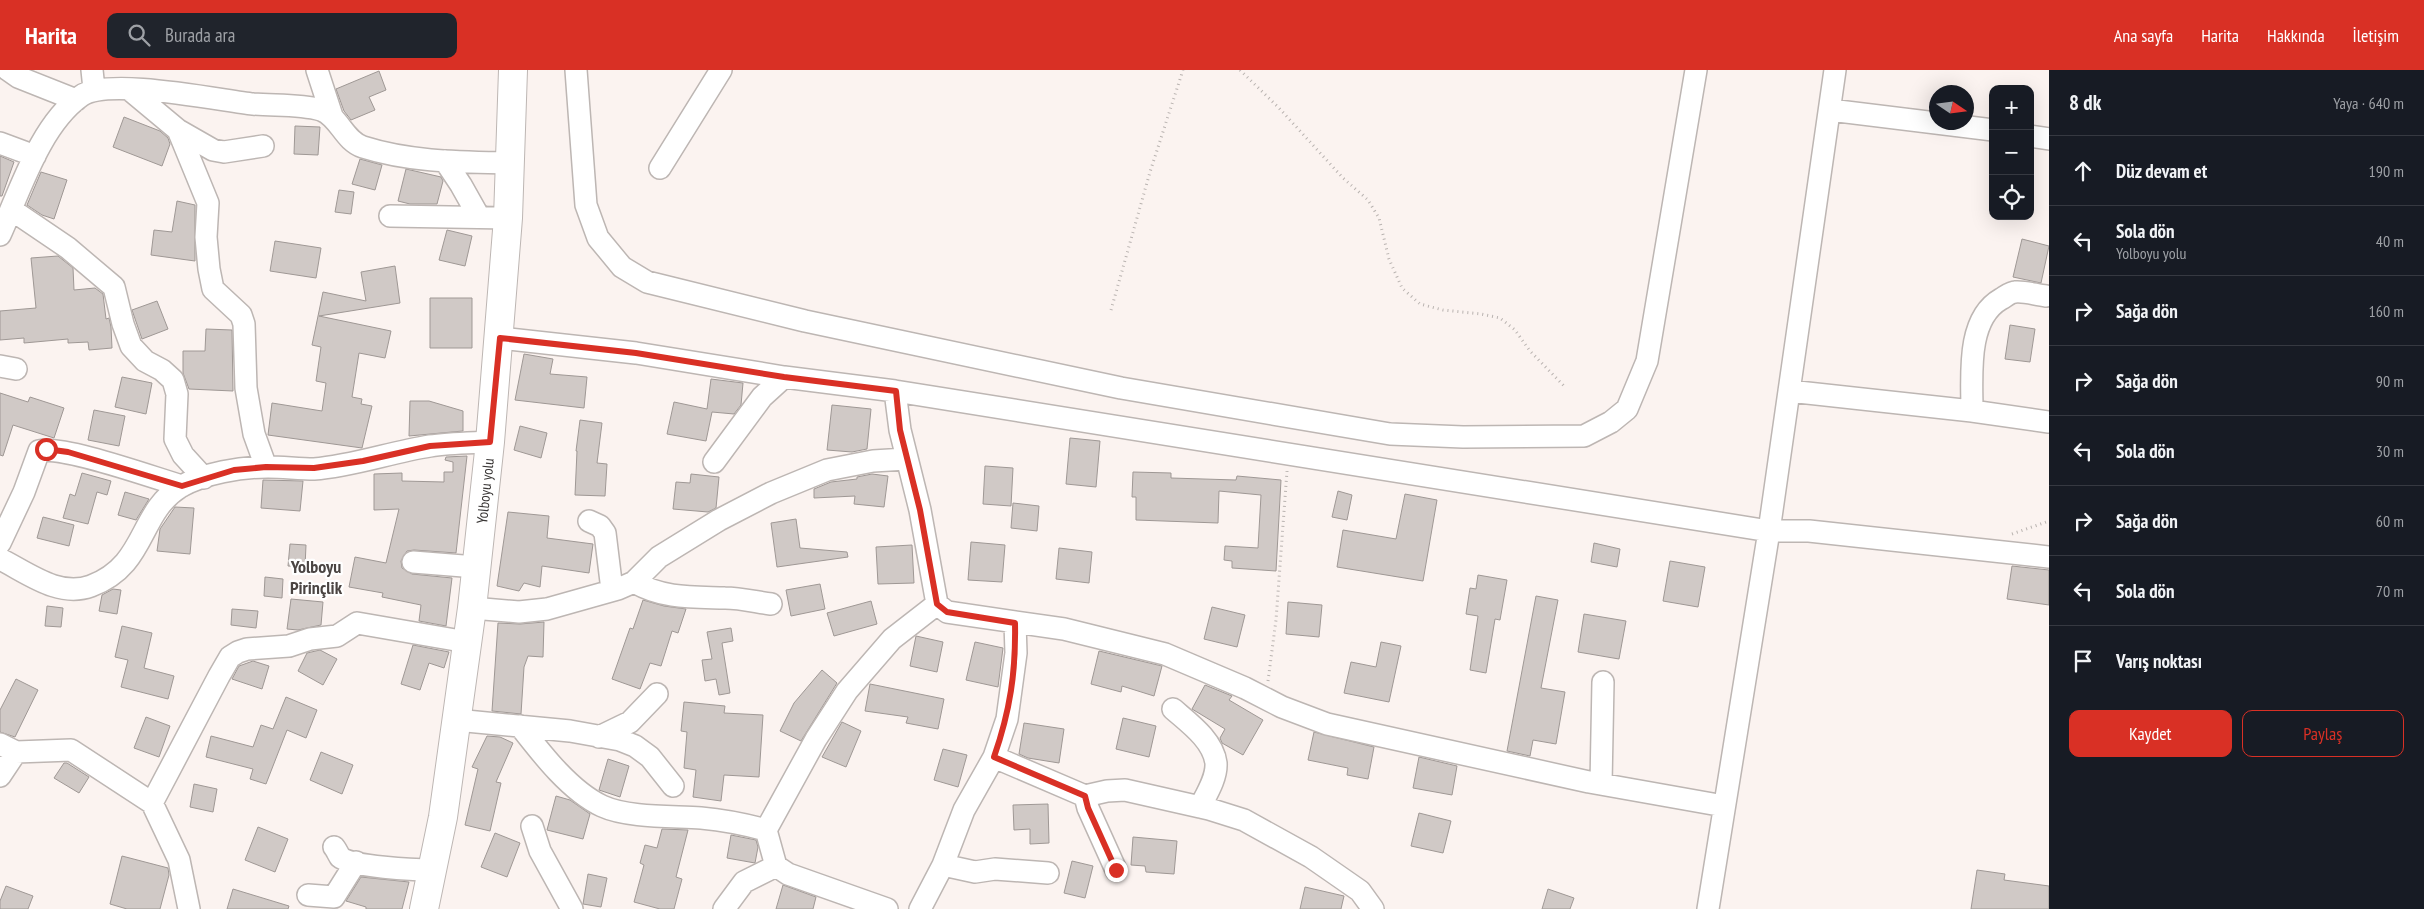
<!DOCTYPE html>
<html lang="tr">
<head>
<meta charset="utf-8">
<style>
  body { margin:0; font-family:"PT Sans Narrow",sans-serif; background:#20242c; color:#f1f3f6 }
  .controls { position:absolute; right:15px; top:15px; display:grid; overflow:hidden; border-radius:10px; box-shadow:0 5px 20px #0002 }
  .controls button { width:45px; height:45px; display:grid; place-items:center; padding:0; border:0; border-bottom:1px solid #363941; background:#171b24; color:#f1f3f6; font:25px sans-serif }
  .compass { position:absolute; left:1929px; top:15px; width:45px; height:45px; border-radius:50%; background:#171b24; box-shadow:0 5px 20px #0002; rotate:103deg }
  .stop { position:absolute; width:15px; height:15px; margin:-11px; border:4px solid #d93025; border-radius:50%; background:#fff }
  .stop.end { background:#d93025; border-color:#fff; box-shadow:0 1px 5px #0008 }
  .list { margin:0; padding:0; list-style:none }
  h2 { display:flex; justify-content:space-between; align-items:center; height:65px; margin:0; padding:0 20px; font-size:21px }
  h2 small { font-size:16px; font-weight:400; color:#9ea1a6 }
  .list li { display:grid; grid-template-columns:32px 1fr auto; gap:15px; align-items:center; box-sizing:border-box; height:70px; padding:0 20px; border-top:1px solid #363941 }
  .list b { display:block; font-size:19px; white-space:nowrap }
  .list p { margin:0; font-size:16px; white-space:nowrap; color:#9ea1a6 }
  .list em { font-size:16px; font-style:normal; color:#9ea1a6 }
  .actions { display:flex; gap:10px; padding:15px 20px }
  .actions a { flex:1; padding:11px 0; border:1px solid #d93025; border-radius:10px; text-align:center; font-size:18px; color:#d93025 }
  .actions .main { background:#d93025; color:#fff }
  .icon { flex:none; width:28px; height:28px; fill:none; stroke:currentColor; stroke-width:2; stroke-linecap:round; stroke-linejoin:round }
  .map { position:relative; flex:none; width:2049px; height:839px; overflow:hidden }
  header { display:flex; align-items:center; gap:30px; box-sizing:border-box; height:70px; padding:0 25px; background:#d93025; color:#fff }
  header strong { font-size:24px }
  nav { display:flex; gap:28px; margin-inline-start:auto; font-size:18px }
  .search { width:350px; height:45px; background:#20242c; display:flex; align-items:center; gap:12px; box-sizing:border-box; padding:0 18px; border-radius:10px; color:#9ea1a6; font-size:19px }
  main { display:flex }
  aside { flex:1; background:#171b24 }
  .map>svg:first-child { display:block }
  .building { fill:#d0c9c6; stroke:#9f9895 }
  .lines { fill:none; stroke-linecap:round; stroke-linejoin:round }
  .minor-casing { stroke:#bdb6b3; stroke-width:24 }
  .major-casing { stroke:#bdb6b3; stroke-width:30 }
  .path { stroke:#b9b3b0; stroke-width:3; stroke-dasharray:1 4; stroke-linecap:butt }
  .minor { stroke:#fff; stroke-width:21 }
  .major { stroke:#fff; stroke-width:28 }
  .route { stroke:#d93025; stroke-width:6 }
  .labels { text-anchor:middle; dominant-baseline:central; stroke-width:4.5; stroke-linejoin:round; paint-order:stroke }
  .street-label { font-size:15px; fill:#393635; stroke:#fff }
  .quarter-label { font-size:18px; font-weight:bold; fill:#4a4442; stroke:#fff }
</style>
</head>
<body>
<header>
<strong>Harita</strong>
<div class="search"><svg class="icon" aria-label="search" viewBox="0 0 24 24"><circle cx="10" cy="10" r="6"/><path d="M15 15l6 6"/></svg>Burada ara</div>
<nav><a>Ana sayfa</a><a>Harita</a><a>Hakkında</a><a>İletişim</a></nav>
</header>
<main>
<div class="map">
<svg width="2049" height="839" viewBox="0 0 2049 839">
  <rect width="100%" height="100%" fill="#fbf3f0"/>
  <path class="building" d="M379,1L386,20L369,27L375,40L351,50L344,41L336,19Z
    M124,47L160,61L168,68L170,74L162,96L113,77Z
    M295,56L320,57L318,85L294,84Z
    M0,86L14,92L2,126H0Z
    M360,89L382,95L375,120L352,114Z
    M406,99L441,107L443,111L437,134H410L398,131Z
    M41,102L67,110L54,149L42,145L27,135Z
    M339,120L354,122L351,144L335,142Z
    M177,131L195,135V191L151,185L154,160L172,162Z
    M447,160L472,166L465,196L439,190Z
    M2022,169L2049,176L2041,213L2013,207Z
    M275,171L321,178L316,208L270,201Z
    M58,186L73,198L74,220L95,218L103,224L106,249L109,248L111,257L112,278L89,280L88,272L68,273V269L24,273V268L0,270V241L36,238L31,188Z
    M395,196L400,233L319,246L391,261L385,288L359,283L352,327L362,329L361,334L372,336L362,378L268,365L272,333L322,341L326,313L316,311L321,277L312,275L323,222L366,231L361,202Z
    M430,228H472V278H430Z
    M157,231L168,259L142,269L132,240Z
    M2010,255L2035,259L2030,292L2005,289Z
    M206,259L232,260L233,321L189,319L183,303V281H205Z
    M524,284L553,289L550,304L587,307L584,338L515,330Z
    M122,307L152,313L146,344L115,337Z
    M711,309L743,313L741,335L734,344L712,342L706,371L667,364L674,332L707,339Z
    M0,323L28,332L30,327L64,338L54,368L13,355L3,386L0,385Z
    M410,331H429L463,341V361L409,366Z
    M832,335L871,339L867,379L852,382L827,380Z
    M94,340L125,346L119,376L88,370Z
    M580,350L602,353L597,393L607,394L605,426L575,425L577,381H576Z
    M520,356L547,363L541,388L514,380Z
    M1070,368L1100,371L1096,417L1066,414Z
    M467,386L456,483L414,480L407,481L401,491L402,498L412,504L452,508L446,556L419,551L421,535L382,527L383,523L349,517L355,487L386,493L399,439L374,440V404L402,403V411L444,412V402H453V392L445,390L446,387Z
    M985,396L1013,398L1011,436L983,434Z
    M1133,402L1171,403V408L1236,410L1237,406L1281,410L1276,501L1232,498V491L1224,490L1225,476L1258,478L1261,425L1219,421L1218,453L1136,450V427H1132Z
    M82,403L111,411L107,425L97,422L88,454L63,448L70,424L75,426Z
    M691,404L719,407L716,438L708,442L673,439L676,412L690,413Z
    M872,404L888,406L884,437L854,434L855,426L814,428V419L831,412L857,409V407Z
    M263,410L303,411L300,441L261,438Z
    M1338,421L1352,425L1347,450L1332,447Z
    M125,422L149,429L136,450L118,445Z
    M1405,424L1437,430L1423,511L1337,497L1343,460L1396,469Z
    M1013,433L1039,436L1037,461L1011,458Z
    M175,437L194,438L190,484L157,481L160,459Z
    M508,442L549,446L547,468L593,474L589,503L542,496L540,517L524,513L519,521L497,516Z
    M43,447L74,455L69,476L37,468Z
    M796,449L800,478L847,482L848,487L777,497L771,453Z
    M971,472L1005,475L1002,512L968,510Z
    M1594,473L1620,479L1617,497L1591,492Z
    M290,474L306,475L305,497L288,496Z
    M912,475L914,513L878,514L876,477Z
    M1059,478L1092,482L1089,513L1056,509Z
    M1670,491L1705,497L1698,537L1663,531Z
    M2012,496L2049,500V535L2007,529Z
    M1478,505L1507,510L1500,550L1495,549L1486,603L1470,600L1478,546L1466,544L1470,518L1476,519Z
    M265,507L283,509L282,528L264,526Z
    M820,514L825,539L791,546L786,520Z
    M113,519L121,520L117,544L99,541L102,525Z
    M1536,526L1558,530L1541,618L1565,622L1556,674L1533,670L1530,686L1507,681Z
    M291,529L323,532L321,555L298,560L287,559Z
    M643,530L664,536L686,539L678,563L672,561L661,596L650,593L640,619L612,609L630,558L633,559Z
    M871,531L877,554L834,566L827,543Z
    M1288,532L1322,535L1319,567L1286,564Z
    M47,536L63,538L61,557L45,556Z
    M1212,537L1245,545L1237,577L1204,569Z
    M232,539L258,541L256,558L231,555Z
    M1584,544L1626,551L1619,589L1578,582Z
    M544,552L543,587L528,586L524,597L521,644L492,641L498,553L520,554Z
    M122,556L152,563L144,598L174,606L168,629L121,617L128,590L115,587Z
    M731,558L733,571L722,573L730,623L719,625L716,609L705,611L702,590L712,589L707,562Z
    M916,566L943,572L937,602L910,596Z
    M975,572L1003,578L998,617L966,610Z
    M1381,572L1401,576L1389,632L1344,623L1351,592L1376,597Z
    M413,575L449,582L444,598L429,593L420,620L401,614Z
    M320,580L337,589L323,615L298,601L307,583Z
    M1099,581L1162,596L1154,626L1122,616L1121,622L1091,614Z
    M253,591L269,596L262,619L232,609L239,596Z
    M822,600L837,613L801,671L780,661L794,633Z
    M16,609L38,620L15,667L0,662V640Z
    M870,614L944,629L938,659L906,653L908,647L865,641Z
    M1205,615L1232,626L1229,630L1263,650L1243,685L1222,673L1220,668L1225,659L1192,639Z
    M286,627L317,640L306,668L287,660L266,714L250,709L253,699L206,687L211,666L253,677L261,655L273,659Z
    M684,632L725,636L724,643L763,645L759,707L724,705L721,731L693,727L696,700L684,698L687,662L681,661Z
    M146,647L170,656L159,687L134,678Z
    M1123,648L1156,656L1149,687L1116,679Z
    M842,652L861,661L846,697L822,687Z
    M1024,653L1064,659L1059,693L1028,688L1019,684Z
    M1314,662L1374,677L1368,709L1347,705L1348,698L1308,690Z
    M487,666L500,667L513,673L496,712L501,713L490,761L465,755L478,699L472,697Z
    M943,679L967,685L958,717L934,710Z
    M321,682L353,695L342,724L310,710Z
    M1419,687L1457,696L1452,725L1413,718Z
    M608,689L629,696L620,727L599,720Z
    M64,693H67L89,707L79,723L54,708Z
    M194,714L217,719L213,742L190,737Z
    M556,726L570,730L590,744L583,769L547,760Z
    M1048,734L1049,773L1030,774V759L1014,760L1013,735Z
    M1419,743L1451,751L1443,783L1411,776Z
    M258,757L288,769L275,802L245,790Z
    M662,759L688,760L676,807L682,809L674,839H660L634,832L644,795L640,793L645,775L657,778Z
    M495,763L520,773L507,807L481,797Z
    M731,765L756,770L758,777L755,793L727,788Z
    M1133,767L1177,771L1174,804L1146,802L1145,796L1131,795Z
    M122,786L168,798L169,805L160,839H127L110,834Z
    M1072,791L1093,796L1085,828L1064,823Z
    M1977,800L2005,804L2004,810L2049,816V839H1971Z
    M588,804L607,808L601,837L583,834Z
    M361,807L409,812L402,839H366V837L346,831Z
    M783,815L816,827L813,839H776Z
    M6,816L33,826L28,839H0V831Z
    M1305,817L1344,826L1341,839H1300Z
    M233,819L289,836L288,839H227Z
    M1548,819L1574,828L1570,839H1542Z"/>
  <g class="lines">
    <defs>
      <path id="minor" d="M8,0L18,7L76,30
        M92,0L94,19
        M317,0L332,46
        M576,0L586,135L598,168L622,197L647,212L805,251L1121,318L1390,364L1463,367L1584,366L1611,352L1627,339L1647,291L1696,0
        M130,20L178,60L208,133L206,167L209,199L213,219L241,245L244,254L246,318L254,364L266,397
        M1830,40L1993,60
        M178,60L213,80L224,82L263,76
        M2030,66L2049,69
        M0,73L35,86
        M445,91L461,115L479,147
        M660,98L721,0
        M12,140L68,178L114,217L123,254L131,276L145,291L162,300L173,310L177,324L175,369L183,385L204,408
        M390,146L508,148
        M0,165C20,121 40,55 81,26C107,7 218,30 253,34C275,36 299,34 321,40C339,46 344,71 363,77C410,92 460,92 509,93
        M500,268L636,283L784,307L895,321L1769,461H1809L2049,487
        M0,296L16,299
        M895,321L900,360L920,440L937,534L947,542L1064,559L1165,584L1245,618L1282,637L1327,654L1589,712L1724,736
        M1789,321L1972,341L2049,352
        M1972,341C1972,306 1966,249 2001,229C2006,226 2011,222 2015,222C2025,221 2036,225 2046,226
        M714,392L762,327L784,307
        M589,451L600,456L605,463L612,520
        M0,473L24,422L39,381C63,375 154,408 182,416
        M0,489C28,503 59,528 91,516C147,495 138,443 180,417C204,403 241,397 268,397C283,397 299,399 314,399C353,396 391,382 430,376C449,373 470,373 490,372
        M413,492L476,497
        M634,512C664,529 692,527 725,528C740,528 756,532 771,534
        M472,538L519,542L547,539L618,519L634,512L659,487L719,450L771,423L827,400L873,391L906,389
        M1173,639C1189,653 1213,670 1216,693C1217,708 1206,725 1200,737
        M456,650L570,661L620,670L635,676L650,687L673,716
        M520,656C541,683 570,721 602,736C628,748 673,746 701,748C723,750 744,754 766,760
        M599,667L630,652L657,624
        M0,674L16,682L71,680L152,733L179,790L189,839
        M994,687L1085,726L1107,721L1125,720L1209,739L1244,750L1311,787L1360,821L1373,839
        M0,706L16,682
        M1601,714L1603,612
        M1085,726L1088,738L1116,800
        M152,733L219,606L230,587L238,582L247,579L289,576L310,569L337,566L357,553L467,572
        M532,756L540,781L572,839
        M334,777C336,779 338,784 340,787C351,797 416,800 432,800
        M943,795L975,802L995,799L1048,803
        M308,825L334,827L356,792
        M724,839L744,812L776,796
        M887,839L788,804L776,796L766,760L816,669L847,621L892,569L937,534
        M920,839L943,795L964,740L994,687L1007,649L1016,583L1015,553
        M1708,839L1769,461L1835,0"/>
      <path id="major" d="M424,839L443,747L472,538L490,372L508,148L513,0"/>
    </defs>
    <use href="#minor" class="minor-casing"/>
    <use href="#major" class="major-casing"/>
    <path class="path" d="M1240,0L1279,38L1343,108L1368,130L1379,148L1389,189L1402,218L1420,234L1443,240L1481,244L1500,248L1515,260L1530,281L1566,318
      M1111,240L1150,102L1183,0
      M2012,464L2049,451
      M1268,611L1276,550L1287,401"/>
    <use href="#minor" class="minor"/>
    <use href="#major" class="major"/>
  </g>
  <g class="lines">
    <path class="route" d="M46,379L68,382L182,416L234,400L266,397L314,398L363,391L430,376L490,372L500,268L636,283L784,307L896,321L900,360L920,440L937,534L947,542L1015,553C1016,602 1010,641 994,687L1085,726L1088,738L1116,800"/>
  </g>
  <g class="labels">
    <g class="street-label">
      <text transform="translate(485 421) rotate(-84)">Yolboyu yolu</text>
    </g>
    <g class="quarter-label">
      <text x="316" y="496">Yolboyu<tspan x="316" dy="21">Pirinçlik</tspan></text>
    </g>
  </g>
</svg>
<div class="controls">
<button>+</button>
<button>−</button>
<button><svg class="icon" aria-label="locate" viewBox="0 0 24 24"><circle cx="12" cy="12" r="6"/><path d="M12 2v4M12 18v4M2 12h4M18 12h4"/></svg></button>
</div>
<svg class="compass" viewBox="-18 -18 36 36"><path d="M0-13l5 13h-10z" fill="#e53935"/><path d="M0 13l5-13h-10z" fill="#9ea1a6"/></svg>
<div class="stop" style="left:46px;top:379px"></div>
<div class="stop end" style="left:1116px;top:800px"></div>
</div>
<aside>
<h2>8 dk<small>Yaya · 640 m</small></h2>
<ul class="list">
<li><svg class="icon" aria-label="ahead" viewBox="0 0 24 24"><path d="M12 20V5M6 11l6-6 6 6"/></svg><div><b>Düz devam et</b></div><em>190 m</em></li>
<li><svg class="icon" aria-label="left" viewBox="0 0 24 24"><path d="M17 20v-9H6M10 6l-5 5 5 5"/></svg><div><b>Sola dön</b><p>Yolboyu yolu</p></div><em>40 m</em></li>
<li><svg class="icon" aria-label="right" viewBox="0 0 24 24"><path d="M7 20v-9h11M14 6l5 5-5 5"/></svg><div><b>Sağa dön</b></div><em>160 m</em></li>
<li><svg class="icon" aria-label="right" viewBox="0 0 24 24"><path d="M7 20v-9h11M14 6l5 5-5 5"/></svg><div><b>Sağa dön</b></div><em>90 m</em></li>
<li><svg class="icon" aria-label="left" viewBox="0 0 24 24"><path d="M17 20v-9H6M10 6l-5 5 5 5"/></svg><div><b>Sola dön</b></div><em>30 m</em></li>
<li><svg class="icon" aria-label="right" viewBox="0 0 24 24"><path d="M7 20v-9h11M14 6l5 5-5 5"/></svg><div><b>Sağa dön</b></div><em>60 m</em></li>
<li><svg class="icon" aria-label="left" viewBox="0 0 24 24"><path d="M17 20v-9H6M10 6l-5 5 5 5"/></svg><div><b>Sola dön</b></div><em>70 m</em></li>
<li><svg class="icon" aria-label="arrive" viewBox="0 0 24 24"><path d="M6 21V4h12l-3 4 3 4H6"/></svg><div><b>Varış noktası</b></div></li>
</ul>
<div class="actions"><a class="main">Kaydet</a><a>Paylaş</a></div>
</aside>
</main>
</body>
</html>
